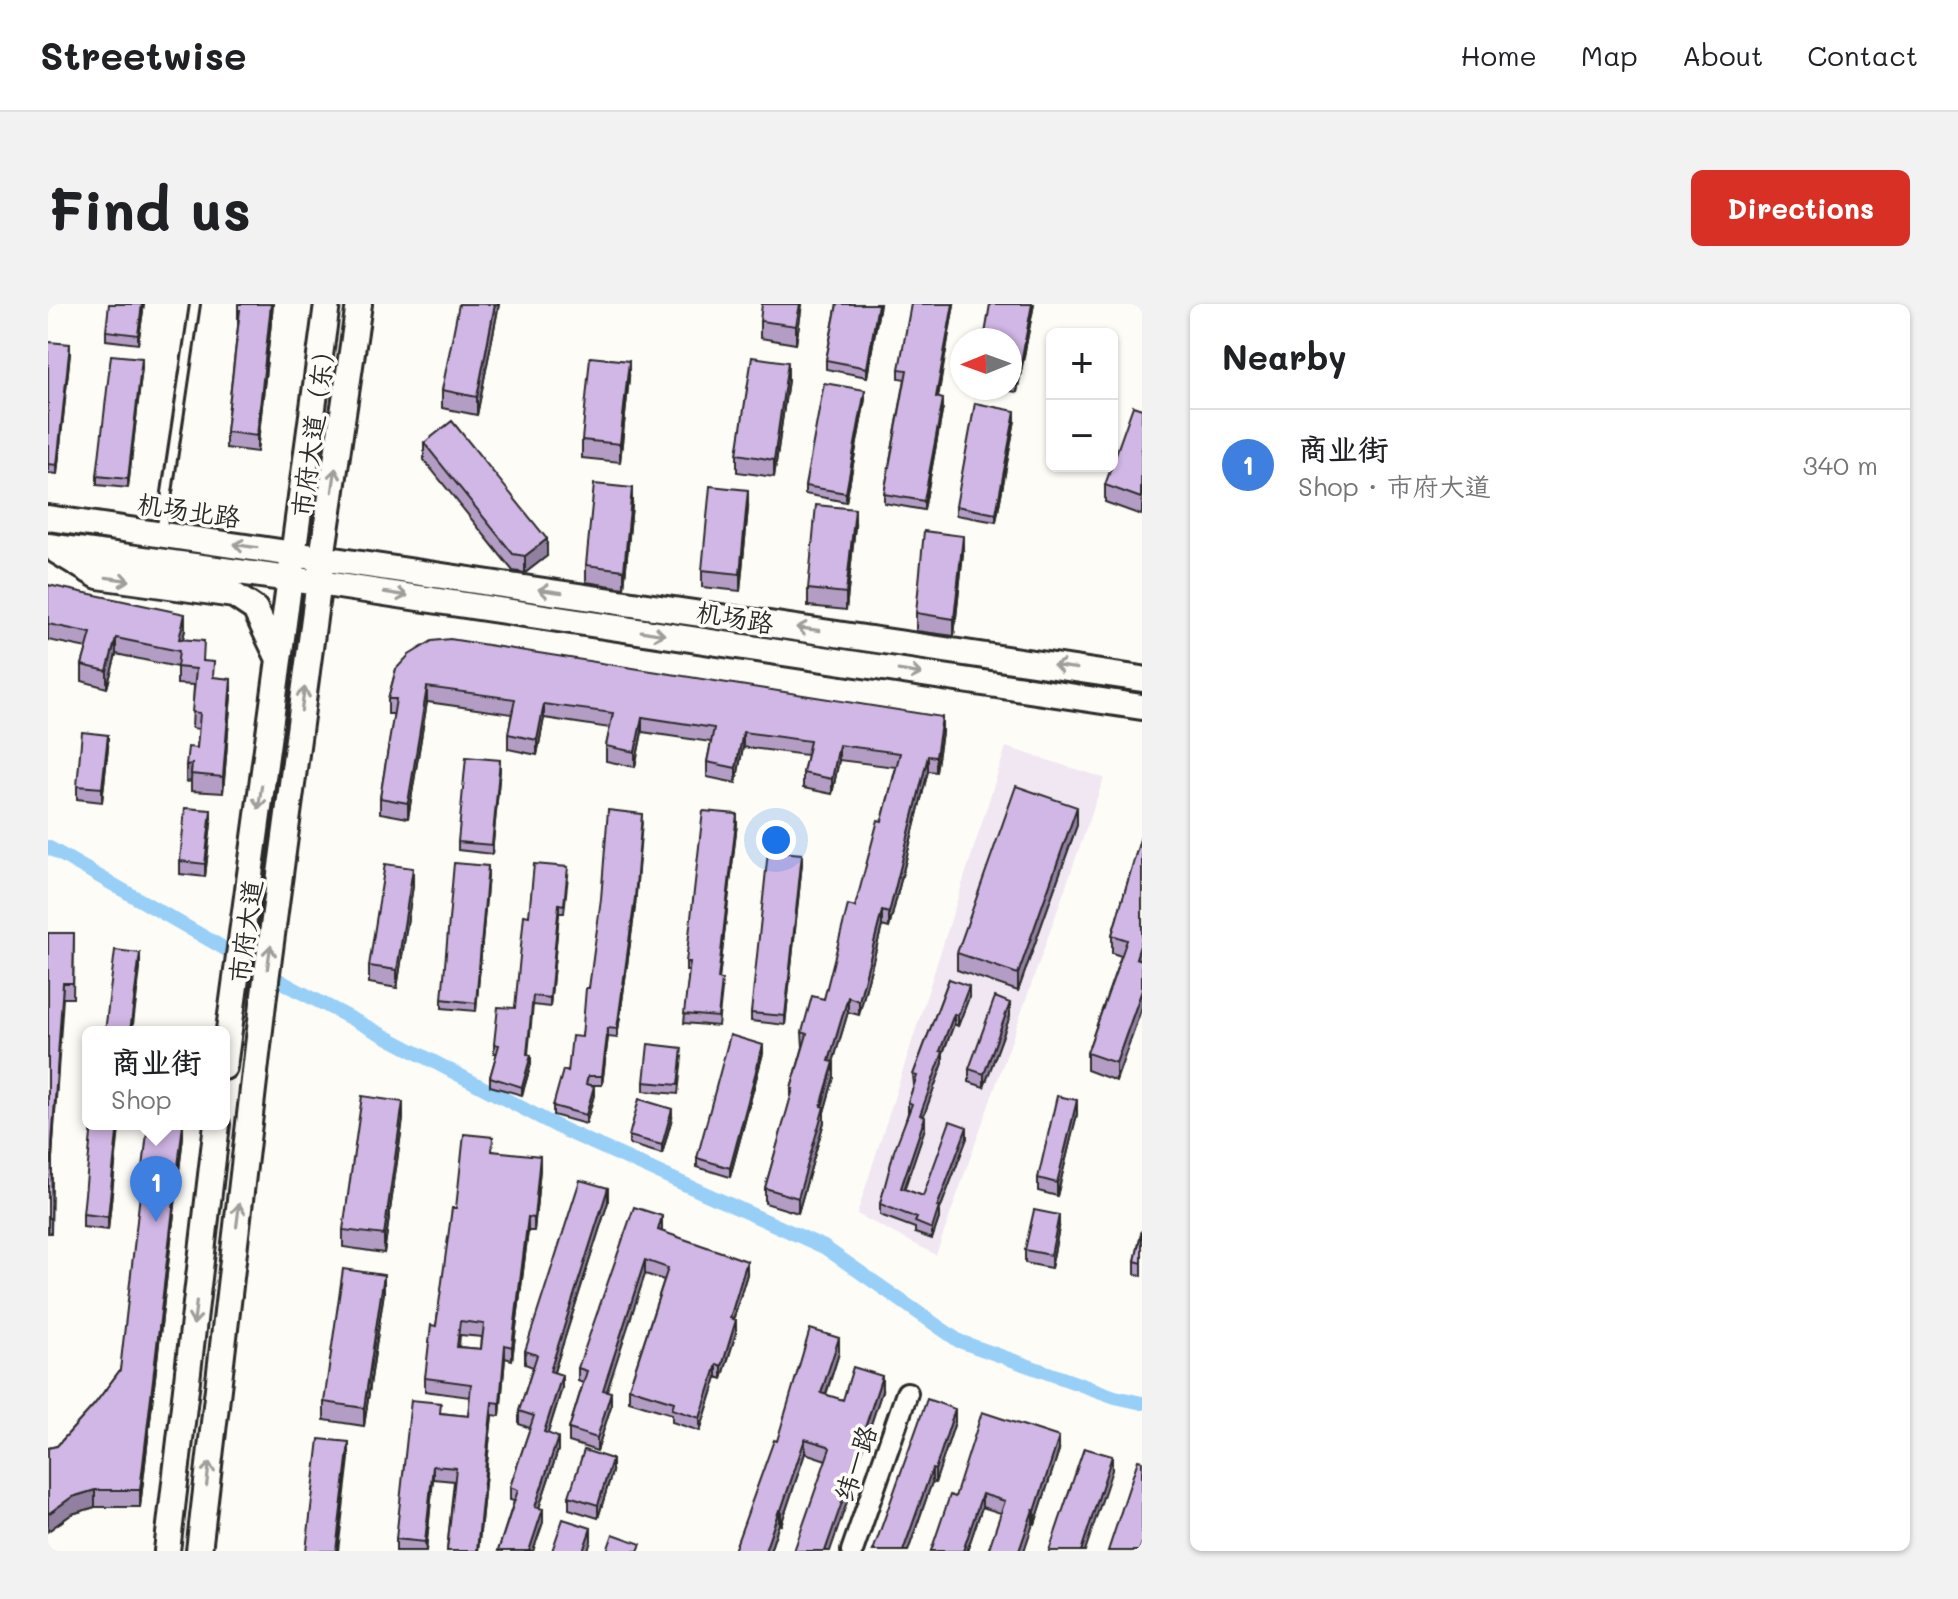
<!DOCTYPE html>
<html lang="en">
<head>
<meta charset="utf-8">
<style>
  body { margin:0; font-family:Mali,"LXGW WenKai TC",sans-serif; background:#f2f2f2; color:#202124 }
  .controls { position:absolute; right:24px; top:24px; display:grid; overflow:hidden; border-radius:12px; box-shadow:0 2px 6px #0004 }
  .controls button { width:72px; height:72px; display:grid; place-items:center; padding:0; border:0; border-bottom:2px solid #e0e0e0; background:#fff; color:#202124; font:40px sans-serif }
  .compass { position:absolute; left:902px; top:24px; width:72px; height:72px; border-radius:50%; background:#fff; box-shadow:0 2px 6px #0004; rotate:269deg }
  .you { position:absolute; left:728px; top:536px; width:28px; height:28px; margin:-20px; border:6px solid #fff; border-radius:50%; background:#1a73e8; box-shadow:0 0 0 12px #1a73e833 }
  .badge { display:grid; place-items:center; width:52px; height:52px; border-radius:50%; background:#d93025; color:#fff; font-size:26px; font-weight:700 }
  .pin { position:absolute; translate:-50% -66px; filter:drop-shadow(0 2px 4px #0008) }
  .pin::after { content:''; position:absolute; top:42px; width:28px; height:24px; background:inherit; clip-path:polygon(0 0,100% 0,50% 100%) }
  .popup { position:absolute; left:34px; top:722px; width:148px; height:104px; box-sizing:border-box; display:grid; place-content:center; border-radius:12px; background:#fff; filter:drop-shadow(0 2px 6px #0005); font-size:26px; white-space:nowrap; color:#757577 }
  .popup b { font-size:30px; color:#202124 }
  .popup::after { content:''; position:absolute; left:50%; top:100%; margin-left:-16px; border:16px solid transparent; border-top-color:#fff }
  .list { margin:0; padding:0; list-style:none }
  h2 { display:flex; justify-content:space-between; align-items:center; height:104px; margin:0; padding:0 32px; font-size:34px }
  h2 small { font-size:26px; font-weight:400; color:#757577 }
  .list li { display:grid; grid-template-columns:52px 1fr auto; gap:24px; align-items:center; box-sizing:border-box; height:112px; padding:0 32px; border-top:2px solid #e0e0e0 }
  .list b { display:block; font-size:30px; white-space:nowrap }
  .list p { margin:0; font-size:26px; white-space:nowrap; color:#757577 }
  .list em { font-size:26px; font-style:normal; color:#757577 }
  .map { position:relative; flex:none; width:1094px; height:1247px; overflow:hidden; border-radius:12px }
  header { display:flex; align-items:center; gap:48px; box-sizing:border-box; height:112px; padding:0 40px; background:#fff; border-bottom:2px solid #e0e0e0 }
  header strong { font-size:38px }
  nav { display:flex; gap:44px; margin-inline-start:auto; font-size:28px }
  .intro { display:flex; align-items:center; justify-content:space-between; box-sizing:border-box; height:192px; padding:0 48px }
  h1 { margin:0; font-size:56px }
  .button { padding:20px 36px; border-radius:12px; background:#d93025; color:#fff; font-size:28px; font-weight:700 }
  main { display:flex; gap:48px; padding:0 48px }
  aside { flex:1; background:#fff; border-radius:12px; box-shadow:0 2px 6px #0004 }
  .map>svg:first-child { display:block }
  .built { fill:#f0e7f2 }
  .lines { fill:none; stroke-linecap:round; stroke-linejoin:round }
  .canal { stroke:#98cff7; stroke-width:14 }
  .service-casing { stroke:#2b2b2b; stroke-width:14 }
  .tertiary-casing { stroke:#2b2b2b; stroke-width:26 }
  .primary-casing { stroke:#2b2b2b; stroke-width:30 }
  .service { stroke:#fdfcf7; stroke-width:8 }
  .tertiary { stroke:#fdfcf7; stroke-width:20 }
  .primary { stroke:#fdfcf7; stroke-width:24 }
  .wall { fill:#b49dc5; stroke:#2b2b2b; stroke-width:2; fill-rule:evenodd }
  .shaded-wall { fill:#9280a0; stroke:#2b2b2b; stroke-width:2 }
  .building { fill:#d1b7e5; stroke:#2b2b2b; stroke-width:2; fill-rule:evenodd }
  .oneway { stroke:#9e9e9b }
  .labels { text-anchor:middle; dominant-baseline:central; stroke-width:7; stroke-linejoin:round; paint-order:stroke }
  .street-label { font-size:26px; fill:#2b2b2b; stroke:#fdfcf7 }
</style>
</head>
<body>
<header>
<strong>Streetwise</strong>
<nav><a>Home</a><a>Map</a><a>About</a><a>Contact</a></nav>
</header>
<div class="intro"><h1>Find us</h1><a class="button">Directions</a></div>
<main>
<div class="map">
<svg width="1094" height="1247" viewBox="0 0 1094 1247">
  <rect width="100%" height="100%" fill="#fdfcf7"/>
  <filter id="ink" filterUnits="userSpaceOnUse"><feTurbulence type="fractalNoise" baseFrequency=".0125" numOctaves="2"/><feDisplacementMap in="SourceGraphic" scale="16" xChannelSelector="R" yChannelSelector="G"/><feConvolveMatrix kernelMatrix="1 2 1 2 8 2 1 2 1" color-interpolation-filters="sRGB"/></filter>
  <g filter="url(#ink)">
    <path class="built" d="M958,443L1056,474L888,951L809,910Z"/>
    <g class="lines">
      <path class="canal" d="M0,543L245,684L516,826L776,943L911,1037L1067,1093L1094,1099"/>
      <defs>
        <path id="service" d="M113,229L147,0"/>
        <path id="tertiary" d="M804,1247L859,1089"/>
        <path id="primary" d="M0,214L1094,375
          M0,242L271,279L1094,403
          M10,248L50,272L186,291L207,305L230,353
          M176,763L279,0
          M119,1247L169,820
          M151,1247L216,691L274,254L311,0"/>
      </defs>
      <use href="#service" class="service-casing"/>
      <use href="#tertiary" class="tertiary-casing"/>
      <use href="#primary" class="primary-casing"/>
      <use href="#service" class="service"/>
      <use href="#tertiary" class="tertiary"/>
      <use href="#primary" class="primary"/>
    </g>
    <path class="wall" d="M96,0L90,40L58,36V27Z
      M190,0H225L209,148L178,144V128L190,22Z
      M451,0L429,111L394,104V86Z
      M754,0L748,40L712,34V17Z
      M789,0H832L819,73L778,65V56Z
      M906,0L890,94L895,103L876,206L836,199V190L857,75L851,74V65Z
      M986,0L969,88L945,84H962V36Z
      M0,38L22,49L9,170L0,169Z
      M94,63L80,184L49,181V172Z
      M581,74L572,158L534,154V136Z
      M740,76L726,173L689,168V150Z
      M817,95L798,198L757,190V182Z
      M1094,105V208L1093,211L1057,198V181Z
      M967,116L948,218L908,211V202Z
      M376,139L499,252L477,269L465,267L376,156Z
      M584,201L576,284L538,278V261Z
      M700,204L692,287L654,283V266Z
      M807,222L798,306L760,302V285Z
      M915,249L906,332L868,327V309Z
      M0,281L137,326L135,335L156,357L166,373L183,391L175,489L143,487V477L138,478L149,444L151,425L144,424L146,381L129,380V363L68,350L59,384L34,377V361L39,344L0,336Z
      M348,365L894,428L888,468L880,467L841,624L834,622L811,711L800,708L785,758L786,773L776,808V818L750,909L717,899V884L743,794V785L755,743L754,728L776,695L807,603L834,517L848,463L791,456L784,490L755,484V469L759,451L695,443L688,479L659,473V458L663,438L594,428L587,463L558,457V442L562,424L496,414L489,451L460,445V430L464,410L379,398L360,514L332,509V494L346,410H340V395Z
      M60,444L54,498L29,495V482Z
      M452,465L444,550L410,546V538Z
      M594,518L587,603L569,734L560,733L554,781H542L546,791L538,820L505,811V802L534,733L541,684Z
      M163,519L157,573L132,570V557Z
      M689,519L671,675L674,685L670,722L636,719L641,667H638V658Z
      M1029,521L970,687L909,666V649Z
      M1094,529V652L1068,777L1039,766V749L1073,652L1064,649V631Z
      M754,559L737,721L703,717V709Z
      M440,571L428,707L394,704V695Z
      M520,572L516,609H511L502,703L485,701L480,750L483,760L474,791L442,782V773L449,749H446V740L467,704L481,612Z
      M365,582L349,684L321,679V662Z
      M0,629H26L25,694H15L4,854L3,929H0Z
      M901,675L921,693L910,722L906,720L895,749V759L875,813L877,824L856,885L875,892L919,834L891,908V914L884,935L867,929V924L832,911V900L860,809V798L866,781L865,771Z
      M962,712L936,783L921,778V765Z
      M715,749L682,873L649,863V854Z
      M634,753L630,790L596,787V778Z
      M1029,810L1009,892L990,887V874Z
      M624,814L614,850L581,840V832Z
      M355,815L336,949L295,943V926Z
      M71,820L60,926L35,923V910Z
      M135,832L92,1203H47L24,1210L0,1227V1144L9,1142L46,1101L72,1066Z
      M445,847L492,865L486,927H480L464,1056L457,1054L452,1112L444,1111L430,1247H399L406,1177L385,1175L378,1247H348V1235L393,1109L420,1112L422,1093L377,1087V1074L388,1022L408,904ZM412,1031L434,1033L433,1045L411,1043Z
      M560,898L506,1068L514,1084L500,1129L510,1146L491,1204L495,1218L485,1247H450L466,1197L462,1196V1183L482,1124L471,1120V1107L485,1063L477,1060V1047Z
      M1011,924L1003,964L977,959V946Z
      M614,925L613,927L699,970L685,1015L688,1029L674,1075L669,1073L652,1127L624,1118V1110L581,1097V1084L616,976L597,970L558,1087L563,1102L549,1147L521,1138V1125L535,1079L530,1077V1064Z
      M1094,926V972L1087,970V957Z
      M336,988L316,1122L276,1116V1098Z
      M791,1049L778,1091L795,1096L834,1087L807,1168V1175L778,1156L757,1149L733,1221L731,1220L722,1247H686L729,1137Z
      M907,1118L887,1179L884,1178L860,1247H825Z
      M1011,1146L987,1220L934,1203L919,1247H883L907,1193Z
      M564,1168L550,1214L521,1205V1192Z"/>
    <path class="shaded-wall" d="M94,0H96L90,40V31Z
      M223,0H225L209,148V132Z
      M447,0H451L429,111V93Z
      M752,0H754L748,40V22Z
      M830,0H832L819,73V64Z
      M905,0H906L888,102V93Z
      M984,0H986L969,88V80Z
      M22,40V49L9,170V161Z
      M94,54V63L80,184V175Z
      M581,57V74L572,158V140Z
      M740,58V76L726,173V156Z
      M817,86V95L798,198V189Z
      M895,95V103L876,206V197Z
      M967,107V116L948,218V210Z
      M584,184V201L576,284V266Z
      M700,186V204L692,287V270Z
      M807,205V222L798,306V289Z
      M915,232V249L906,332V315Z
      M499,235V252L477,269V252Z
      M137,310V326L131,351V335Z
      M68,334V350L59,384V367Z
      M183,375V391L175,489V473Z
      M379,383V398L360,514V499Z
      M496,400V414L489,451V436Z
      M594,413V428L587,463V448Z
      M894,413V428L888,468V453Z
      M695,428V443L688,479V464Z
      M60,431V444L54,498V484Z
      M791,441V456L784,490V475Z
      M880,452V467L841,624V609Z
      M452,456V465L444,550V541Z
      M144,460L143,477L138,478V461Z
      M1029,503V521L970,687V670Z
      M163,506V519L157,573V560Z
      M594,510L587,603L569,734V725Z
      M689,510V519L670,684V675Z
      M754,550V559L737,721V712Z
      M440,562V571L428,707V699Z
      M365,564V582L349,684V666Z
      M511,600V609L502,703V694Z
      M834,607V622L811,711V697Z
      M1094,635V652L1088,671V654Z
      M92,649V666L84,728H82Z
      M15,679L4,854L3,929L4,839Z
      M921,682V693L910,722V711Z
      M1094,686V703L1068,777V759Z
      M800,693V708L781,772V757Z
      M962,699V712L936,783V770Z
      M906,710V720L895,749V759L872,822V811L892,747Z
      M560,724V733L554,781V772Z
      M715,741V749L682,873V864Z
      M483,751V760L474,791V783Z
      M786,758V773L776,808V818L750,909V894Z
      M546,782V791L538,820V811Z
      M1029,796V810L1009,892V879Z
      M355,798V815L336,949V931Z
      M624,805V814L614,850V841Z
      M877,813V824L853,895V884Z
      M70,820L71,825L60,926V913Z
      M135,820V832L92,1203V1186Z
      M919,823V834L891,908V914L884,935V925L889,903Z
      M492,852V865L486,927V914Z
      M560,884V898L502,1080V1067Z
      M1011,911V924L1003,964V951Z
      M614,912V925L610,939V926Z
      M480,913V927L464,1056V1043Z
      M597,956V970L555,1099V1086Z
      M699,957V970L682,1027V1014Z
      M336,971V988L316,1122V1104Z
      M688,1016V1029L674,1075V1062Z
      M791,1034V1049L773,1104V1089Z
      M457,1041V1054L452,1112V1099Z
      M669,1060V1073L652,1127V1114Z
      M514,1071V1084L496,1141V1128Z
      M834,1072V1087L807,1168V1175L782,1247H777Z
      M563,1088V1102L549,1147V1134Z
      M444,1098V1111L430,1247H429Z
      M907,1105V1118L887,1179V1166Z
      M510,1133V1146L487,1216V1203Z
      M1011,1133V1146L987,1220V1207Z
      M757,1135V1149L733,1221V1206Z
      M301,1138V1155L290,1247H288Z
      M1064,1152V1166L1037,1247H1033Z
      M564,1155V1168L550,1214V1201Z
      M385,1162V1175L378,1247L377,1238Z
      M884,1165V1178L860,1247H855Z
      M47,1186V1203L24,1210L0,1227V1210L24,1193Z
      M934,1190V1203L919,1247H915Z
      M495,1205V1218L485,1247H481Z
      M731,1206V1220L722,1247H717Z
      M985,1206V1220L976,1247H971Z
      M543,1224V1237L540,1247H535Z"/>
    <path class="building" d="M61,0H94L90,31L58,27Z
      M190,0H223L209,132L178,128L192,6H190Z
      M411,0H447L429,93L394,86Z
      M714,0H752L748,22L712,17Z
      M789,0H830L819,64L778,56Z
      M863,0H905L888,93L895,95L876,197L836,190L859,66L851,65Z
      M942,0H984L969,80L962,78V36H936Z
      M0,38L22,40L9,161L0,160Z
      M63,51L94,54L80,175L49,172Z
      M542,53L581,57L572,140L534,136Z
      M704,53L740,58L726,156L689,150Z
      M776,79L817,86L798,189L757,182Z
      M927,99L967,107L948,210L908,202Z
      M1085,102L1094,105L1093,194L1057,181Z
      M404,117L499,235L477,252L465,250L376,139Z
      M546,180L584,184L576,266L538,261Z
      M662,182L700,186L692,270L654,266Z
      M768,201L807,205L798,289L760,285Z
      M876,227L915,232L906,315L868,309Z
      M0,281L137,310L131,335L156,337L155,357L166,358L165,373L183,375L175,473L143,470L144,460L138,461L140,443L149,444L152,409L144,408L148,365L129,363L131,347L68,334L59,367L34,361L43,329L0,320Z
      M402,335L894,413L888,453L880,452L841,609L834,607L811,697L800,693L781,757L786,758L773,802L776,803L750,894L717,884L745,785H743L759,730L754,728L764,692L776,695L800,601L807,603L830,516L834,517L852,449L791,441L784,475L755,469L762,437L695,428L688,464L659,458L666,424L594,413L587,448L558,442L565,409L496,400L489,436L460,430L467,395L379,383L360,499L332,494L348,395H340L348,365L361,351L384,337Z
      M34,428L60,431L54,484L29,482Z
      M418,453L452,456L444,541L410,538Z
      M968,482L1029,503L970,670L909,649Z
      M137,504L163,506L157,560L132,557Z
      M560,506L594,510L587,594L569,725L560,724L554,772H540L538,780L546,782L538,811L505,802L515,766L520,768L524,732L534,733L538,684H541L553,595Z
      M655,507L689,510L670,675L674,676L670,713L636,710L642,658H638Z
      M1094,529V635L1088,654L1094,656V686L1068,759L1039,749L1079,636L1064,631Z
      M720,547L754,550L737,712L703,709Z
      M406,559L440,562L428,699L394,695Z
      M337,560L365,564L349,666L321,662Z
      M486,560L520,563L516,601L511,600L502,694L485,692L479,750L483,751L474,783L442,773L451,741L446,740L450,703L467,704L476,611L481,612Z
      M0,629H26L25,679H15L4,839L3,914H0Z
      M67,646L92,649L82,728H57Z
      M901,675L921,682L910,711L906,710L892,747L895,748L872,811L877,813L853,884L875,892L902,817L919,823L889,903H891L884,925L867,918L869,914L832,900L846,847L864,800L860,798L869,772L865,771Z
      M947,693L962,699L936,770L921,765Z
      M682,731L715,741L682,864L649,854Z
      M600,740L634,744L630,781L596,778Z
      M314,792L355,798L336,931L295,926Z
      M1009,792L1029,796L1009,879L990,874Z
      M591,795L624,805L614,841L581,832Z
      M44,820H70L60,913L35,910Z
      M100,820H135L92,1186H47L24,1193L0,1210V1144L9,1142L46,1101L72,1066Z
      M416,830L445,833L444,847L492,852L486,914L480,913L464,1043L457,1041L452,1099L444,1098L429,1247H399L408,1164L385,1162L377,1238L348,1235L363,1096L393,1099L392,1109L420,1112L423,1080L377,1074L383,1021L388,1022L404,904H408ZM412,1017L436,1020L433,1045L409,1043Z
      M532,876L560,884L502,1067L514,1071L496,1128L510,1133L487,1203L495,1205L481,1247H450L470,1186L462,1183L486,1112L471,1107L489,1051L477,1047Z
      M586,903L614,912L610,926L699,957L682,1014L688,1016L674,1062L669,1060L652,1114L624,1105L626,1098L581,1084L620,964L597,956L555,1086L563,1088L549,1134L521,1125L539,1067L530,1064Z
      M986,906L1011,911L1003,951L977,946Z
      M1094,926V959L1087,957Z
      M295,965L336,971L316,1104L276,1098Z
      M762,1025L791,1034L773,1089L795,1096L805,1063L834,1072L805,1160L807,1161L777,1247H746L782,1144L780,1142L757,1135L733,1206H731L717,1247H686L726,1136L729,1137Z
      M879,1095L907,1105L887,1166L884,1165L855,1247H825Z
      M934,1108L1011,1133L987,1207L985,1206L971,1247H940L957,1197L934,1190L915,1247H883L902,1191L907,1193Z
      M271,1135L301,1138L288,1247H258Z
      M1036,1144L1064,1152L1033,1247H1001Z
      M536,1146L564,1155L550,1201L521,1192Z
      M1090,1156L1094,1157V1239L1091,1247H1060Z
      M515,1215L543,1224L535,1247H504Z
      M565,1230L593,1240L590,1247H559Z"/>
    <defs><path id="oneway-shaft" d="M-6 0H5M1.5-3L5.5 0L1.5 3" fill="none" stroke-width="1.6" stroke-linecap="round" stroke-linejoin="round" transform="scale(2)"/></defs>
    <g class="oneway">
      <use href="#oneway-shaft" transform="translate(286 176) rotate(-82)"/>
      <use href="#oneway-shaft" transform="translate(197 242) rotate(-172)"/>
      <use href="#oneway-shaft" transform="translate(70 275) rotate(8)"/>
      <use href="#oneway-shaft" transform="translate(502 287) rotate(-172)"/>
      <use href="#oneway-shaft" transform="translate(348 290) rotate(9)"/>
      <use href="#oneway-shaft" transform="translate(760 325) rotate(-172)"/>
      <use href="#oneway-shaft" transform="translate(605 329) rotate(9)"/>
      <use href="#oneway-shaft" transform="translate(1017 363) rotate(-172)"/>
      <use href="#oneway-shaft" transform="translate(862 368) rotate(9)"/>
      <use href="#oneway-shaft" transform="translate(255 395) rotate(-82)"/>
      <use href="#oneway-shaft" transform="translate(212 493) rotate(98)"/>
      <use href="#oneway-shaft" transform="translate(221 653) rotate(-82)"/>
      <use href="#oneway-shaft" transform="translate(190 911) rotate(-83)"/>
      <use href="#oneway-shaft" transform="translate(147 1009) rotate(97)"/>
      <use href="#oneway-shaft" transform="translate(160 1170) rotate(-83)"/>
    </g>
  </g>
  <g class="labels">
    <g class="street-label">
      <text transform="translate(265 123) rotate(-82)">市府大道（东）</text>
      <text transform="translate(141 206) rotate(8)">机场北路</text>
      <text transform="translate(687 313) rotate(9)">机场路</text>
      <text transform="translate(197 627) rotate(-82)">市府大道</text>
      <text transform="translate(807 1159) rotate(-71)">纬一路</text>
    </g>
  </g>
</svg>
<div class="controls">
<button>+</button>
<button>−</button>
</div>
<svg class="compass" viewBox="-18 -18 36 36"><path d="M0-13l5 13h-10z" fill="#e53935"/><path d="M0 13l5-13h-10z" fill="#757577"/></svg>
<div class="you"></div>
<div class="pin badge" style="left:108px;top:918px;background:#3f7fe0">1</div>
<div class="popup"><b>商业街</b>Shop</div>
</div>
<aside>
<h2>Nearby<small></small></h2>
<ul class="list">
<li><span class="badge" style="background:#3f7fe0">1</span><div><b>商业街</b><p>Shop · 市府大道</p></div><em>340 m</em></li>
</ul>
</aside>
</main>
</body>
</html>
